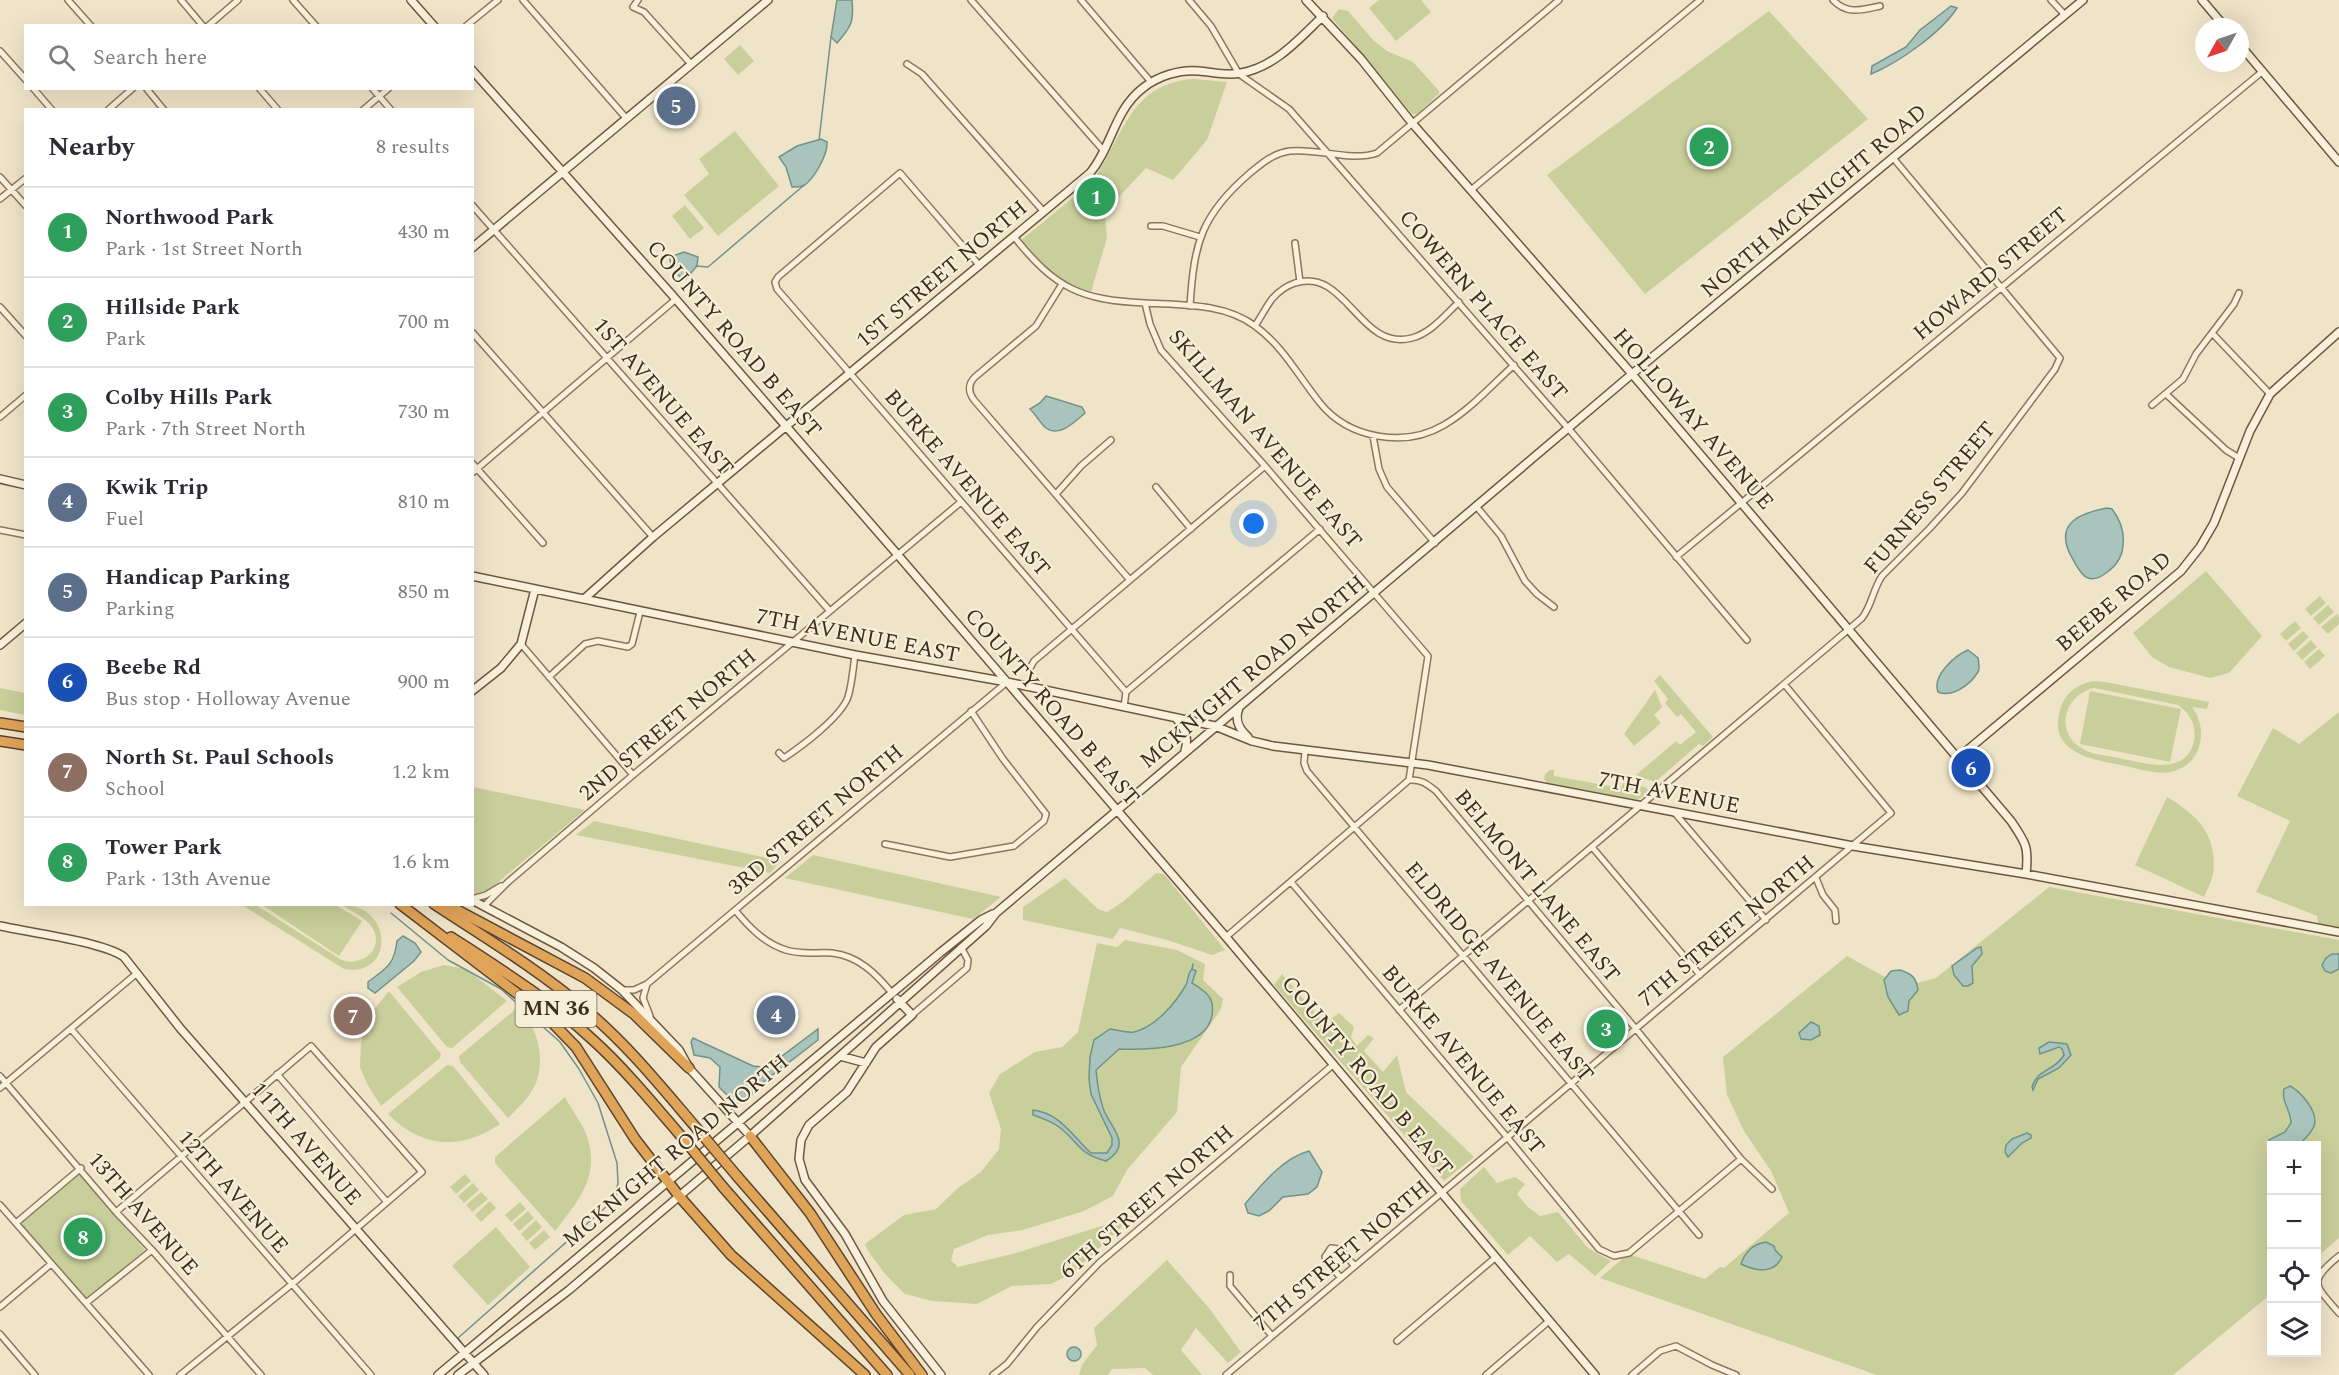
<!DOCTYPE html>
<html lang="en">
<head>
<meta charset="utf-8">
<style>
  body { margin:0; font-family:Spectral,serif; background:#f7f7f7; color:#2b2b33 }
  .controls { position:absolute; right:18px; bottom:18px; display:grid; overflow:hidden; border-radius:0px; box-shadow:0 6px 24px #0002 }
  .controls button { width:54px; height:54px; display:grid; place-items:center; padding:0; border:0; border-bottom:2px solid #e1e1e2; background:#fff; color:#2b2b33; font:30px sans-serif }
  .compass { position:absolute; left:2195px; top:18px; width:54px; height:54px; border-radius:50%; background:#fff; box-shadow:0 6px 24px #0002; rotate:230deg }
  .you { position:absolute; left:1254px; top:524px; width:21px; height:21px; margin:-15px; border:4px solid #fff; border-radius:50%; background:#1a73e8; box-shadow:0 0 0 9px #1a73e833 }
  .badge { display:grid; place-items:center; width:39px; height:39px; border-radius:50%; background:#9e2a2b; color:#fff; font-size:20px; font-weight:700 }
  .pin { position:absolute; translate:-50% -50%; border:3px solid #fff; box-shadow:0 2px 6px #0006 }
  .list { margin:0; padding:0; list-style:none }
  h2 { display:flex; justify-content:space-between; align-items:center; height:78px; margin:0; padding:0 24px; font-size:26px }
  h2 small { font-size:20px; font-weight:400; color:#7c7c81 }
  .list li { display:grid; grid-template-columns:39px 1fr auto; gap:18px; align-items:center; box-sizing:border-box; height:90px; padding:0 24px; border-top:2px solid #e1e1e2 }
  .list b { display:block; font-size:22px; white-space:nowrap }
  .list p { margin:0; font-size:20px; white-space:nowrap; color:#7c7c81 }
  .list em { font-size:20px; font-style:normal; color:#7c7c81 }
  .icon { flex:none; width:33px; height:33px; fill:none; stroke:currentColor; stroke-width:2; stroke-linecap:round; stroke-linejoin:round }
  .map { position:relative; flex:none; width:2339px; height:1375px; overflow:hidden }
  .search { position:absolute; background:#fff; box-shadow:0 6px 24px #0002; left:24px; top:24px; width:450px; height:66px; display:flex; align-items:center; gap:15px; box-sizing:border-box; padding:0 21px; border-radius:0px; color:#7c7c81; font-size:22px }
  .panel { position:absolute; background:#fff; box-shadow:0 6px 24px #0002; left:24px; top:108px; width:450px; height:798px; border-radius:0px }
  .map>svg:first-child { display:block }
  .green { fill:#c9cf9b; fill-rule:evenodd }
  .water { fill:#a9c4bc; stroke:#6f938a; stroke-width:1.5 }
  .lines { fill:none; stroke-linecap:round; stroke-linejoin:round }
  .stream { stroke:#6f938a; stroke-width:1.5 }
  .street-casing { stroke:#8d765c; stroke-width:8 }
  .secondary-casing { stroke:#6f573f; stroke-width:10 }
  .highway-casing { stroke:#5b4430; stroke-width:12 }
  .street { stroke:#faf1dc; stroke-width:5 }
  .secondary { stroke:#faf1dc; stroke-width:7 }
  .highway { stroke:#e0a458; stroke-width:9 }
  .highway-bridge-casing { stroke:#5b4430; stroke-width:12; stroke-linecap:butt }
  .highway-bridge { stroke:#e0a458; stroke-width:9 }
  .labels { text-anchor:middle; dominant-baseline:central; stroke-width:4.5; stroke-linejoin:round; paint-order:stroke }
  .shield { fill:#f7eed8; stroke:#756857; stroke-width:1.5 }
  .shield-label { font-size:21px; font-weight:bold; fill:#3d2e20 }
  .street-label { font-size:22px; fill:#3d2e20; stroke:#f7eed8 }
</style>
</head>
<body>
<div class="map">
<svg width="2339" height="1375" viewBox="0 0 2339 1375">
  <rect width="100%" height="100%" fill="#f0e4c8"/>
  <path class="green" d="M1379,0H1421L1431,12L1396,41L1369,8Z
    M1339,9L1348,11L1374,41L1387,51L1413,62L1439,91V94L1417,114H1412L1332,18Z
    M1769,11L1868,119L1645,294L1547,175Z
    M740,45L754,61L738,75L724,59Z
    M1193,79L1227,82L1207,140L1173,180L1146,168L1105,212L1107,238L1091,292C1059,282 1042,266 1020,241L1091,183C1124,138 1128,84 1193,79Z
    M735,131L779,186L718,236L684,195L709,174L699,159Z
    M685,205L704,228L690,239L672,216Z
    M2206,571L2262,636L2229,673L2210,678L2169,667L2152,657L2133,633Z
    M2320,596L2326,603L2311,616L2305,609Z
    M2328,605L2334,612L2319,625L2313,618Z
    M2337,614L2339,617V624L2328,634L2321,627Z
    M2295,621L2301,628L2286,641L2280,634Z
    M2303,631L2309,637L2294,651L2288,644Z
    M2311,640L2317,647L2302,660L2296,653Z
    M2319,649L2325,656L2310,669L2304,662Z
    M1660,675L1713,737L1703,746L1699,744L1655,782L1636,775L1676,741L1680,745L1696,732L1681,714L1677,717L1665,703L1668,699L1654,681Z
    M2093,681L2105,682L2209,702L2207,709L2192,707C2209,730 2202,765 2171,772C2156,775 2140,769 2125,766C2095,760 2047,754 2060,710C2064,694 2077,684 2093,681ZM2094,688L2178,705C2190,713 2197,726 2194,741C2186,777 2144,763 2119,758C2107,755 2090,755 2080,747C2054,730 2066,694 2094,688Z
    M0,688L25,693V715L0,710Z
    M1655,690L1662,707L1654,715L1661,723L1634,746L1624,734Z
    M2090,691L2181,709L2170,762L2080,744Z
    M2339,712V932L2319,928L2317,916L2256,892L2290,821L2237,796L2273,728L2299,744Z
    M1550,770H1554V776L1621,788L1623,783L1645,787L1649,791L1638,800L1547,783L1544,779L1545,774Z
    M473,787L585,810L490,889L474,896Z
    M2167,797C2198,815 2218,836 2213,874C2212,881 2207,890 2204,897L2135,865Z
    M594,821L781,861L770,873L576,835Z
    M813,855L1001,897L973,919L785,878Z
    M1156,873L1164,874L1225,950L1212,955L1167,940L1120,928L1113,939L1023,920V907L1065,878L1098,909L1107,912L1124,901Z
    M2049,887L2339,940V1238L2317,1257L2316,1146H2272L2271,1294L2173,1375H1877L1600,1278L1628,1254L1705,1279L1720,1267L1724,1268L1789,1213L1771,1171L1744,1131L1727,1095L1723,1057L1847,956L1903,987L1936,978Z
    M242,905H256L340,959C360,969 386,949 372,927C365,917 351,911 341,905C394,904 395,978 344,969Z
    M262,905H336L362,921L339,956Z
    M1125,940L1177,950L1205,964L1203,980L1223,999L1221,1009L1181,1067L1177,1112L1127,1170L1113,1196L1084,1211L1023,1230L988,1235L954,1249L951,1260L958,1267L1016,1253L1133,1216L1073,1273L1051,1284L1012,1286L977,1304L932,1301L905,1294L885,1274L868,1251L865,1244L904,1215L936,1209L958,1188L981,1172L999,1149L1001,1129L989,1093L1000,1074L1035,1052L1062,1047L1078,1032L1097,943L1117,947Z
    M444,965L466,969L507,1001L452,1048L447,1047L397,987L421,972Z
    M1282,974L1320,1018L1331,1019L1339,1013L1354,1027L1351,1037L1357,1046L1368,1035L1374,1038L1364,1051L1383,1072L1397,1055L1406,1092L1474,1157L1444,1181L1274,985Z
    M389,991L441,1054L440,1058L381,1106L367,1084L360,1067L361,1042L370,1014Z
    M1610,1006L1629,1028L1602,1051L1583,1029Z
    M517,1008C538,1023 546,1062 535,1085C529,1098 518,1108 508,1118L460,1062L459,1056Z
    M447,1065L453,1066L500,1124C461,1151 421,1148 388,1114Z
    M565,1097C571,1109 581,1121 586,1134C602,1175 578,1201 555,1231L495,1163V1157Z
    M1484,1167L1497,1183L1515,1177L1525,1184L1517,1194L1528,1207L1540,1216L1558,1212L1588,1248L1611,1261L1595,1276L1569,1254L1557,1262L1530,1236L1508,1255L1461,1201L1460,1189Z
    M80,1174L145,1250L86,1299L20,1224Z
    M465,1174L471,1181L456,1194L450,1187Z
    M473,1183L479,1190L464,1203L458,1196Z
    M481,1192L488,1199L472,1212L466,1205Z
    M490,1201L496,1208L481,1222L475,1215Z
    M520,1202L526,1209L511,1222L505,1215Z
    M528,1211L534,1218L519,1231L513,1224Z
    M536,1220L542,1227L527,1241L521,1234Z
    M496,1227L530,1267L488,1305L452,1266Z
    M544,1230L550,1237L535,1250L529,1243Z
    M1167,1260L1209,1308L1241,1352L1228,1363L1196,1328L1181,1350L1202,1375H1153L1145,1368L1112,1369L1108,1375H1079L1082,1365L1097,1345L1094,1328Z"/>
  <path class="water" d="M837,0H852C854,21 852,26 837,43L831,37Z
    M1951,6L1957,8C1941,33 1898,63 1871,74L1872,66L1906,47L1920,30Z
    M821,139L827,142C828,154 814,180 803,186C799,187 796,187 792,187L786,167L779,157L797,146Z
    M684,252L698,257L697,266L686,279C676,276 670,268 670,257Z
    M1046,396L1082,407L1085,413C1076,421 1059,438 1046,428C1041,424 1036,415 1030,409L1040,403Z
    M2107,508L2112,509C2122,522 2126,535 2122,552C2119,562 2114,567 2106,573C2086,588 2079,571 2070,554C2055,523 2080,513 2107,508Z
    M1968,650L1978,658C1979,663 1980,668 1978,672C1970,685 1952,698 1938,692C1932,676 1954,656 1968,650Z
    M403,936L415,943L421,952L414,961L375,993L368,988V982C386,968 394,966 397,941Z
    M1981,947L1982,954L1972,966L1973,983L1968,986H1963L1954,975L1952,966L1977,948Z
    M2332,954H2339V969L2331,973L2325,971L2322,965L2326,958Z
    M1192,969L1196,971L1192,983C1206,992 1215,997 1212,1015C1207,1050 1145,1050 1119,1049L1096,1070C1097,1082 1099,1095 1103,1108C1110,1128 1134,1144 1106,1161C1078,1154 1079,1142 1059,1127C1051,1121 1042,1118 1033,1115V1110C1060,1113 1072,1136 1091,1153H1107L1112,1145V1138L1091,1094L1089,1079L1090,1057L1094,1040L1110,1029C1117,1030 1127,1033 1134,1032C1155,1027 1175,1004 1186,985C1189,979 1187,974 1192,969Z
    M1900,970C1912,974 1916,977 1918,990L1909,1001L1908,1011L1899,1015L1888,997L1884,980L1891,971Z
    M1811,1022L1819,1026L1820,1035L1811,1040L1801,1039L1799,1033Z
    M818,1029V1040L761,1084L745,1102L735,1103L719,1087L720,1067L710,1058L694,1055L691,1042L693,1038L753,1066L762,1067L770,1065Z
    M2049,1042L2067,1044L2071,1055L2059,1068L2038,1079L2033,1090L2032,1087C2038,1068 2054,1072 2064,1055L2062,1049L2059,1047L2040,1054L2039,1048Z
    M2290,1086C2301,1092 2319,1112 2314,1126C2311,1134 2304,1139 2299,1145L2272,1146L2271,1152L2268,1144L2269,1140L2285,1132L2291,1123C2291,1110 2281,1102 2284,1089Z
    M2027,1133L2031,1135V1138L2022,1143L2008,1157L2005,1152L2006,1145L2012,1139Z
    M1309,1151L1322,1172L1317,1187L1308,1194L1283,1197L1269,1211L1259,1216L1248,1213L1245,1204C1262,1184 1283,1158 1309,1151Z
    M1766,1242L1774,1246L1775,1250L1782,1257C1774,1275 1755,1271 1741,1264C1745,1252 1753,1244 1766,1242Z
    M1067 1354a7 7 0 1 1 14 0a7 7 0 1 1-14 0Z"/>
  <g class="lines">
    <path class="stream" d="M819,140L831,37
      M696,266L708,267L803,186
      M391,913L448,960L501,989L560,1042L579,1069L598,1103L617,1163L618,1183L615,1199L458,1338L465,1348
      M1192,969L1193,964"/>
    <defs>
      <path id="street" d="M68,0L91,26
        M181,0L203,26
        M293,0L316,26
        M523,0L626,118
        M638,0L633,7L644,12L691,64
        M971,0L1104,151
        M1081,0L1151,82
        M1189,0L1211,26L1239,74L1289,109L1568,428L1747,640
        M1833,0C1847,15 1862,10 1880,6
        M2051,0L2065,15
        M208,26L238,0
        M466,26L498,0
        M0,51L26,80
        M907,64L922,74L1044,212
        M33,88L52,110
        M146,88L164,110
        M259,88L278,110
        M372,88L391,110
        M108,110L133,88
        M363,110L389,88
        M0,177L26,206
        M1471,190L1700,0
        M0,199L26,178
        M472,205L829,610
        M1151,226H1163L1200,237
        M1015,238C1056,289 1081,300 1145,303L1150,324L1161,350L1265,466L1428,656L1409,780L1226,937
        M1295,243L1300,282
        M980,266L900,173L778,277L775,282L777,289L1126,692L1124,707
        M1062,284L1036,326L975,377C968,384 968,392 974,400L1129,579
        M1145,303C1182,305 1224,303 1255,326C1283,346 1299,377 1320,403C1349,439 1405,448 1444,425C1470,410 1492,385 1514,365
        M1190,306C1194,243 1201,215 1250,173C1262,163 1274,153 1290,151C1319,148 1350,162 1377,153L1559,0
        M0,307L26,336
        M1255,326C1261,317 1266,307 1272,299C1278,292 1286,286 1295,283C1347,267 1359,352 1412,338C1431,333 1445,315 1459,302
        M472,332L653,537
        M2212,333L2270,394
        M2167,395L2226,450L2239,458
        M2152,405L2183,379L2196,354L2234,304L2239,293
        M0,417L26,395
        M1373,436L1379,469L1387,487L1435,543
        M472,463L543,543
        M472,473L676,299
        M1156,487L1191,529
        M1056,494L1081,466L1111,440
        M1476,506L1501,536L1525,581L1537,594L1554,607
        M0,530L26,535
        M1676,557L2263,71
        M521,644L633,775
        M1030,668L1034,661L1265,466
        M549,677L585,644L598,641L628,647L632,644L640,612
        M1126,692L1320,529
        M1305,751L1304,763L1307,771L1699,1235
        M779,753L784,758C802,746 841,717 848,697C852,684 853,669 855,655
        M1409,780C1421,779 1427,784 1436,791L1636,1029L1741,1159L1772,1189
        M1674,812L1766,920
        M885,844L950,857L1014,846L1044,821L1046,814L1003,759L971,711
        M1592,847L1700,975
        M1816,878L1823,895L1835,910L1836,921
        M1291,882L1507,1137L1599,1249L1614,1256L1629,1253L1741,1159
        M472,899L486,895L501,886
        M484,906L508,882L633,775L961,502
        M735,910C749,927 764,943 786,950C801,955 816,952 832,953C859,956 876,974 892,993
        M647,984L643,998L650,1016
        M622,990H634L647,984L1007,682
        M1399,1010L1862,618C1872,605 1873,589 1882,576L1929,529L1962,493L2055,369L2060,358L1894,159
        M912,1015L967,968L968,960L961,947
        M71,1029L371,1375
        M277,1074L386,1201
        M0,1076L116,1212L152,1250L261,1375
        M0,1088L136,974
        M0,1205L149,1375
        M116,1212L311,1046L422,1172L292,1284L180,1375
        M16,1223L81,1168
        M2339,1256C2307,1282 2315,1285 2339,1313
        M1230,1275V1286L1272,1336
        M1341,1278L1327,1262L1325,1257L1331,1248L1339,1249L1355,1266
        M86,1303L152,1250
        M0,1307L51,1264
        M0,1334L35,1375
        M1397,1341L1496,1257
        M993,1375L1007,1364L1037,1327L1099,1263L1334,1064
        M1226,1375L1891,813L1785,685
        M1486,1375L1549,1321
        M1632,1375L1660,1351L1676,1346L1712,1365L1736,1375"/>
      <path id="secondary" d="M411,0L434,26
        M1306,0L1361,59L1412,123L1632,374L2011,821C2026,843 2029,847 2026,874
        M2202,0L2225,27
        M2240,45L2339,162
        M472,70L673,296L897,554L1226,937L1595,1375
        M472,248L768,0
        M0,479L26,485
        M472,576L855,655L1007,682L1215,726L1252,741L1273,746L1428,765L1853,846L2026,874L2339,932
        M584,599L653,537L1090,173C1112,147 1114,110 1143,88C1158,76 1180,69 1199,71C1212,72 1227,76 1241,73C1275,67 1299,39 1323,16
        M0,645L26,623
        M472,691L501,668L521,644L535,589
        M1239,708C1234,720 1239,729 1248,737
        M1176,718C1185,729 1189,737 1185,751
        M1958,758L2181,571L2200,547L2214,523L2250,431L2270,394L2339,332
        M472,900L561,947L594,968L622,990L679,1050L689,1068L750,1136
        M0,926C28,932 104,942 124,957L180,1028L484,1375
        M897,999L912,1015L876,1047L847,1092L809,1125L801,1140L799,1159L805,1180L845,1234L883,1301L941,1375
        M840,1056L866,1063
        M438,1375L941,952L981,920L993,914
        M458,1375L569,1290L750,1136L986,926L996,913L1632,374L2083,0"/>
      <path id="highway" d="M0,723L26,727
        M0,741L26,745
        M400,904L544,1014L576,1047L635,1139L679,1196L731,1255L865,1375
        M434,904C486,938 539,970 586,1010C629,1046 663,1089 699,1131
        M446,904L585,978L634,1014L689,1068
        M451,937C500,969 550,1000 593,1040C627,1071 656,1107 686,1142
        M750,1136L810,1213L876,1314L922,1375
        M737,1176L910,1375
        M723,1187L887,1375"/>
    </defs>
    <use href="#street" class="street-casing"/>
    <use href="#secondary" class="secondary-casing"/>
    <use href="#highway" class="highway-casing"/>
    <use href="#street" class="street"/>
    <use href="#secondary" class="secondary"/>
    <use href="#highway" class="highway"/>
    <defs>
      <path id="highway-bridge" d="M699,1131L737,1176
        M686,1142L723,1187"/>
    </defs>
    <use href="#highway-bridge" class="highway-bridge-casing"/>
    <use href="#highway-bridge" class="highway-bridge"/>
  </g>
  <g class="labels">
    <rect class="shield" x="515.5" y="991" width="81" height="36" rx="4.5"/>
    <g class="shield-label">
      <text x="556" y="1009">MN 36</text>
    </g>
    <g class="street-label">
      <text transform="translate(1814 201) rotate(-40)">NORTH MCKNIGHT ROAD</text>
      <text transform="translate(942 274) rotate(-40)">1ST STREET NORTH</text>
      <text transform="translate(1991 274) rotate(-40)">HOWARD STREET</text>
      <text transform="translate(1483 305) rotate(49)">COWERN PLACE EAST</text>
      <text transform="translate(734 339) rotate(49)">COUNTY ROAD B EAST</text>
      <text transform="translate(663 397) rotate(49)">1ST AVENUE EAST</text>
      <text transform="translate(1693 419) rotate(49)">HOLLOWAY AVENUE</text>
      <text transform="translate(1265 439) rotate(49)">SKILLMAN AVENUE EAST</text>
      <text transform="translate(967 483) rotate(49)">BURKE AVENUE EAST</text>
      <text transform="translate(1930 498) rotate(-50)">FURNESS STREET</text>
      <text transform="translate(2114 602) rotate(-40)">BEEBE ROAD</text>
      <text transform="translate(858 636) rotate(11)">7TH AVENUE EAST</text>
      <text transform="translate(1253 672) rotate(-40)">MCKNIGHT ROAD NORTH</text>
      <text transform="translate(1052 707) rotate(49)">COUNTY ROAD B EAST</text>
      <text transform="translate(668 725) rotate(-40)">2ND STREET NORTH</text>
      <text transform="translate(1669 793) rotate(11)">7TH AVENUE</text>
      <text transform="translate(816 820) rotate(-40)">3RD STREET NORTH</text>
      <text transform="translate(1537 886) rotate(50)">BELMONT LANE EAST</text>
      <text transform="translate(1727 931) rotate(-40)">7TH STREET NORTH</text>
      <text transform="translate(1499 972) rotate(50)">ELDRIDGE AVENUE EAST</text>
      <text transform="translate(1463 1060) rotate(50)">BURKE AVENUE EAST</text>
      <text transform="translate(1367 1076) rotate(50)">COUNTY ROAD B EAST</text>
      <text transform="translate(306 1144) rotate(49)">11TH AVENUE</text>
      <text transform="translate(676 1151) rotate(-40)">MCKNIGHT ROAD NORTH</text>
      <text transform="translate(233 1192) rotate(49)">12TH AVENUE</text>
      <text transform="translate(1147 1202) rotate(-41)">6TH STREET NORTH</text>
      <text transform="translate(143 1214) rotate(49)">13TH AVENUE</text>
      <text transform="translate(1342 1256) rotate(-40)">7TH STREET NORTH</text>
    </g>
  </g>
</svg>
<div class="controls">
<button>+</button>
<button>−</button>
<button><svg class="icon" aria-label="locate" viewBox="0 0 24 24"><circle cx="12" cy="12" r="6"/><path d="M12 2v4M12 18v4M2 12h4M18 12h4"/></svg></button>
<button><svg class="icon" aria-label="layers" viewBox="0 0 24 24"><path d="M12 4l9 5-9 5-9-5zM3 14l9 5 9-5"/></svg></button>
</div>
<svg class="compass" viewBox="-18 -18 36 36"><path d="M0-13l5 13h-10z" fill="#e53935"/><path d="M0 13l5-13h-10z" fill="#7c7c81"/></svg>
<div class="you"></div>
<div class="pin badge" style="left:1096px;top:197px;background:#2e9e5b">1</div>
<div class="pin badge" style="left:1709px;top:147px;background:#2e9e5b">2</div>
<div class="pin badge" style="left:1606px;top:1029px;background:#2e9e5b">3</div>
<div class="pin badge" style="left:776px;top:1015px;background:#5c6f8a">4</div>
<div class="pin badge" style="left:676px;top:106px;background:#5c6f8a">5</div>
<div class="pin badge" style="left:1971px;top:768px;background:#1a4fb4">6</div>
<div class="pin badge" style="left:353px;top:1016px;background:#8d6e63">7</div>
<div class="pin badge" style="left:83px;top:1237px;background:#2e9e5b">8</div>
<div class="search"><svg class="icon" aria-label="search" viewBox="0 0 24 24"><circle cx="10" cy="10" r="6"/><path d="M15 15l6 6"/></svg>Search here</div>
<section class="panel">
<h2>Nearby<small>8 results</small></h2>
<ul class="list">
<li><span class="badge" style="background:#2e9e5b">1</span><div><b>Northwood Park</b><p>Park · 1st Street North</p></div><em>430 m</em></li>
<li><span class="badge" style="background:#2e9e5b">2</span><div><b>Hillside Park</b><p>Park</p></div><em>700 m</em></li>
<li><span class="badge" style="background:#2e9e5b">3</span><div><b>Colby Hills Park</b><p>Park · 7th Street North</p></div><em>730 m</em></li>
<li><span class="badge" style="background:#5c6f8a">4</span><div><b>Kwik Trip</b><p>Fuel</p></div><em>810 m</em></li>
<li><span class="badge" style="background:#5c6f8a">5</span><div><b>Handicap Parking</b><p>Parking</p></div><em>850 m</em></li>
<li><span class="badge" style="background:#1a4fb4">6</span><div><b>Beebe Rd</b><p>Bus stop · Holloway Avenue</p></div><em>900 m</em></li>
<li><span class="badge" style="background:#8d6e63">7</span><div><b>North St. Paul Schools</b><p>School</p></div><em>1.2 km</em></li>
<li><span class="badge" style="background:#2e9e5b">8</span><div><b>Tower Park</b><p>Park · 13th Avenue</p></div><em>1.6 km</em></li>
</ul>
</section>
</div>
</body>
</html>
